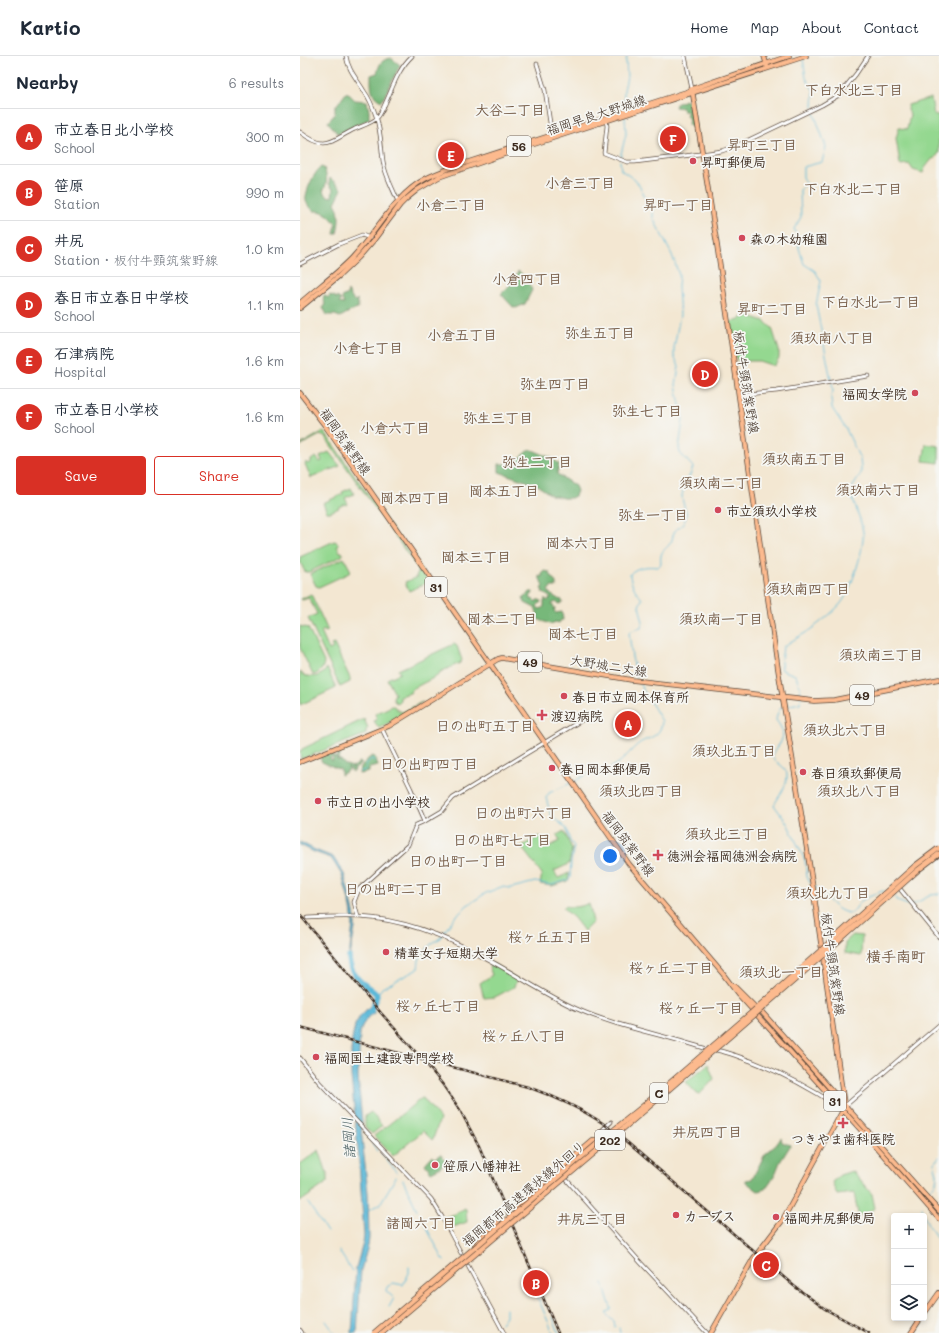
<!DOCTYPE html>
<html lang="en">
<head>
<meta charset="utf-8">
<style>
  body { margin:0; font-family:Mali,"Klee One",sans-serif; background:#f2f2f3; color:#1f2937 }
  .controls { position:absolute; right:12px; bottom:12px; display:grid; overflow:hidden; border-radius:4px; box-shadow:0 2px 6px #0003 }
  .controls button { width:36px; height:36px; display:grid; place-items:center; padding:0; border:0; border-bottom:1px solid #e0e1e3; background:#fff; color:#1f2937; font:20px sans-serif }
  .you { position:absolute; left:310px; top:800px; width:14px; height:14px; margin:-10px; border:3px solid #fff; border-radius:50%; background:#1a73e8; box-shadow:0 0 0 6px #1a73e833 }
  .badge { display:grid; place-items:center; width:26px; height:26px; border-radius:50%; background:#d93025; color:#fff; font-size:13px; font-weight:700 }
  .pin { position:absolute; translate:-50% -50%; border:2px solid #fff; box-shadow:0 1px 4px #0006 }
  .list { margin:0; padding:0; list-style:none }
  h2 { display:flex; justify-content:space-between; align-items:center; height:52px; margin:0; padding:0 16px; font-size:17px }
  h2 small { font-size:13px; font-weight:400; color:#747a83 }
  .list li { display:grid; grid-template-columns:26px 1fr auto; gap:12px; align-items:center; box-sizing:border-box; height:56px; padding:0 16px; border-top:1px solid #e0e1e3 }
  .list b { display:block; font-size:15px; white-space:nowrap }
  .list p { margin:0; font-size:13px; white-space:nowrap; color:#747a83 }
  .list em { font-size:13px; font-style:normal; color:#747a83 }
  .actions { display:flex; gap:8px; padding:12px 16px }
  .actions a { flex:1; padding:9px 0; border:1px solid #d93025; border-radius:4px; text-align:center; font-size:14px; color:#d93025 }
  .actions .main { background:#d93025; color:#fff }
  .icon { flex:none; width:22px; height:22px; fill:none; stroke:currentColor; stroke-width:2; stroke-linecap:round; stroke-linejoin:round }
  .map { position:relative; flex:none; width:639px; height:1277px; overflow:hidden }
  header { display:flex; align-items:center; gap:24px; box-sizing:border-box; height:56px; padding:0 20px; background:#fff; border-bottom:1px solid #e0e1e3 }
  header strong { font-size:19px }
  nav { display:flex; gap:22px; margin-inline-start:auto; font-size:14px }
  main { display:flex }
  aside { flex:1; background:#fff }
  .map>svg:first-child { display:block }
  .green { fill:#94d890; stroke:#688157 }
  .forest { fill:#77b87a; stroke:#59714c }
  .water { fill:#5ab8d8; stroke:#4a717b }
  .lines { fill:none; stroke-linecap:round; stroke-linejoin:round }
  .stream { stroke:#5ab8d8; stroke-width:1 }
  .river { stroke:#5ab8d8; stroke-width:5.5 }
  .minor-tunnel { stroke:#cec1ae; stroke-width:3; stroke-dasharray:3 1.5; stroke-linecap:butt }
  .highway-tunnel { stroke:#cec1ae; stroke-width:4.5; stroke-dasharray:4.5 2; stroke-linecap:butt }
  .minor-casing { stroke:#574639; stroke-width:4.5 }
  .major-casing { stroke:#574639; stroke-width:5.5 }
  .highway-casing { stroke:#574639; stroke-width:6 }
  .minor { stroke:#fff; stroke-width:3 }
  .major { stroke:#fcba8e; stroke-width:4 }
  .highway { stroke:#fcba8e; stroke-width:4.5 }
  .rail-casing { stroke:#3b2a1e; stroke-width:2.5 }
  .rail { stroke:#f6f6f2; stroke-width:1; stroke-dasharray:3; stroke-linecap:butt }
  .highway-bridge-casing { stroke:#574639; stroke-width:6; stroke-linecap:butt }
  .highway-bridge { stroke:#fcba8e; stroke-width:4.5 }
  .poi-dot { fill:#d1495b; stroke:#f6f6f2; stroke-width:1.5 }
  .labels { text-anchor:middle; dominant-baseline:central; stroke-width:3.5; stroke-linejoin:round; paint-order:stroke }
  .shield { fill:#f6f6f2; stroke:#73675e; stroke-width:1 }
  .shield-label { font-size:12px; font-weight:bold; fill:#3b2a1e }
  .street-label { font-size:13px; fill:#3b2a1e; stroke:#f6f6f2 }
  .poi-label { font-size:13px; font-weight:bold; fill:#3b2a1e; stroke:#f6f6f2; text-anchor:start }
  .neighbourhood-label { font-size:14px; font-weight:bold; fill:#765c47; stroke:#f6f6f2 }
  .water-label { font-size:14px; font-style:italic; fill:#465c5f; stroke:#f6f6f2 }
  .quarter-label { font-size:15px; font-weight:bold; fill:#765c47; stroke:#f6f6f2 }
</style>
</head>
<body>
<header>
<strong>Kartio</strong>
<nav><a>Home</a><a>Map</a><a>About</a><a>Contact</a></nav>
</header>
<main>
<aside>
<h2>Nearby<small>6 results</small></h2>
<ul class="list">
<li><span class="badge">A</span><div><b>市立春日北小学校</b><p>School</p></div><em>300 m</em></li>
<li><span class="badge">B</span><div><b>笹原</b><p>Station</p></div><em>990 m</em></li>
<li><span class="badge">C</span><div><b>井尻</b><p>Station · 板付牛頸筑紫野線</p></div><em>1.0 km</em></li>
<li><span class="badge">D</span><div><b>春日市立春日中学校</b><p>School</p></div><em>1.1 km</em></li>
<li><span class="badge">E</span><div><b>石津病院</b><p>Hospital</p></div><em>1.6 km</em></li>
<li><span class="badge">F</span><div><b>市立春日小学校</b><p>School</p></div><em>1.6 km</em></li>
</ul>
<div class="actions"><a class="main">Save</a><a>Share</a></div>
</aside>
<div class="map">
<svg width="639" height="1277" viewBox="0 0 639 1277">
  <rect width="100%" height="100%" fill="#f6f6f2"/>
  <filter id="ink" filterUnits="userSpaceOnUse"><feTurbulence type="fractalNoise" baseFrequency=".025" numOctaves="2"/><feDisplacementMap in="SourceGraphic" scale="8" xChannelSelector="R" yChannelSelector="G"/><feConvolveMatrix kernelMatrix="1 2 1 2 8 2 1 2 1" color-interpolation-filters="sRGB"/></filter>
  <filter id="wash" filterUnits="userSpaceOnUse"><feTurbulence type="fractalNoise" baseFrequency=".012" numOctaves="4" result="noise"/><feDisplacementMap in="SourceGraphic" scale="16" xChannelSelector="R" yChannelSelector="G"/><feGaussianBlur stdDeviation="0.9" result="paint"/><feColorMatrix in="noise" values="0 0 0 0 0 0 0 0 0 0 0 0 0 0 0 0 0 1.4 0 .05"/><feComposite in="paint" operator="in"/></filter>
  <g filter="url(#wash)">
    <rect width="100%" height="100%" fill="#f3e7d2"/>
    <path class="green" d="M631,42L634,59H639V97L634,103H632L625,112L623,117L613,114L609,108L600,109L596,82L599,72L607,73L610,58L608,54V49Z
      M450,260L464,265L472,272L479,294V302L474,310L459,305H439L436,303L431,266L444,261Z
      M22,376L25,377L128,524L124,528L109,535L105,526L117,521L116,519L118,517V513L25,381L20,379L0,390V389Z
      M626,388L639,390V407L623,405Z
      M29,396L40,410L11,422L5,408L6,406L8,408L11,406V404L16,401L20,406L22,405L20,400Z
      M51,432L54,438L45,442L48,448L46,449L45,448L38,451L39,452L30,456H27L23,447L43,438L42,436Z
      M34,485L37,486L39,489L37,490L40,496H42L43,498L42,500L9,516H5L0,506V501Z
      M44,502L51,515L49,517L19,531L16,530L10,518Z
      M11,538L28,575L25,576L24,574L21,576L29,594L33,592L31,589L34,588L50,622V626L40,631L8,562L17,558L9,542L2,544L1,543Z
      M0,570L8,572L24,606C23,613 20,617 13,619L0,592Z
      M154,588L157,590L162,604L160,607L140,616L139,619L112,633L110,637L100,640V644L97,647L94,645L93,641L95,638L87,623L100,617L98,614Z
      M27,612L36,632L0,649V615L3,619C13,622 22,621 27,612Z
      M123,646L85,669L79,672L74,665L77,663L75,658L92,650H94C96,652 99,656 102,656C104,656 118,647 123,646Z
      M64,663L68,672L66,674V678L1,703L0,697L2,693Z
      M264,775L272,793L269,808L254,815L258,822L269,817L268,825L252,830L240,828L242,818L222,792V790L240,780L248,791L260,785L257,779Z
      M289,847L293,866L284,875L274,862L263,852L265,850C274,852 281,851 289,847Z
      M553,879L562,880L561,900L545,897V886Z
      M193,908L217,923L214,931L195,941L184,942L180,927L192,919L189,911Z
      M408,1008L414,1023L400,1038L396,1037L386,1026Z
      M122,1042H123L140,1063L133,1083L132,1084L123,1075L93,1100L74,1080Z
      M71,1056L82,1070L72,1078L65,1071V1060Z
      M19,1094L28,1120V1126L0,1146V1108Z
      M552,1115L572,1138L575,1152L563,1159L558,1158L554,1137L537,1139L532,1126L540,1119Z
      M165,1152L166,1153L167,1166L150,1172L145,1162V1161L155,1158Z"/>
    <path class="forest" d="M91,2L100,9L82,45C70,41 71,29 71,19L77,17C80,7 81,4 91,2Z
      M47,36L55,44L67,45L69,55V63L38,78L28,66L35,58V51Z
      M385,44L389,46L388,51L391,52L395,70L392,71L388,68L389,64L386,58L388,57L386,55H383L382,52L375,51L376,48Z
      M21,111L24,112C27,121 28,126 23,135L27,140L32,141L33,133L29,128L30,122L42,133L35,147C41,156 39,168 37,178H34L36,168C30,160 24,154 14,155C11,152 7,149 6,145C4,137 15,115 21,111Z
      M218,215L222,218V223L228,225L232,234L225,248L216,252L213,251L201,238L211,228L213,220H216Z
      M48,235L53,244L56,245L57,243L58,247V253L51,255L40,261L35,259H27L23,251L25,248L23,244L24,239L28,242L30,239L36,241V243L37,241L41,244L39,247L44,248L42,243L43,240L47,239Z
      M230,393L252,402L259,408L257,418L275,430L277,435L275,440L271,442H263L251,439L237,429L199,416V408C216,409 218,402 230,393Z
      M245,515L249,516L256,527V531H252L248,534L250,538L260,544L261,543L263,546L259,548L256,546L252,548L255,553L254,555L256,557L262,556L263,564H261L259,567L256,566L250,568L235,562L238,559L235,552L225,547L223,541L227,540L230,536H233V537L230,541L231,542L232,544L233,543L236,546L237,544H240L241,546L237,550L239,553L243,552L244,550V545H245V542L247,545L251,542L242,536L243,534L241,533L243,530L239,520L242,521V518Z
      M33,696L34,701H31L30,702L31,705L33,704V701H35L38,705L36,700L39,698L40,700L38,701L39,704H41L45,709L50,710L51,711L53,710L52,713L54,710L58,708V706H60L62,709L59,708L58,711L55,712L54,716L50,714V713L48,711L49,714L41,719V714L22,706L20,701Z
      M72,700L75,701L78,710L69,712V716L59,718C59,711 66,704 72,700Z
      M481,1082L482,1086L490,1089V1090L480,1106L474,1121L470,1126L465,1133L458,1135L446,1126V1124L452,1123L465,1098L476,1089Z
      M141,1098L146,1105L141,1111L131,1116L125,1108L132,1100L135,1102Z"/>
    <path class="water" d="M0,786L15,794L33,801L44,818L53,852L55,862V872L50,901H49L53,868L51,852L42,819L31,802L14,796L0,789Z
      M70,950L75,956L68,961L62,970L60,977L58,1020L62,1067L61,1073L68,1137L69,1182L68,1190L61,1214L57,1277H52L56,1212L63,1187L64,1179L59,1105L51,1020V1000L52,984L55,969L60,960Z"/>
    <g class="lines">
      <path class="stream" d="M503,3L506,22L514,35L513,51
        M513,54L526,91L522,106L503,111V121L506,127L500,134L501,161L494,173L498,181L499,192L504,208L515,215L521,225L516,249L531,324
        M324,55V34L327,21L326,5L327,0
        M320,102L326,78L325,60
        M320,105L321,114L335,124L340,130L343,139L353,153V162L372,199L379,219L378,231L380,259L374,292V300L379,310L376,329L383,364L379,392L380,397L393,411C391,418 382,434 382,440C382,450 390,456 384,466C382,470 377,472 375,475C373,478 373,481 372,484C367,495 359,492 361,508L358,511C349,510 337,510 330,518C330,527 336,536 342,543L339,550L343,566L341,571L329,576L332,601L337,622
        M501,642C501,634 499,626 495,619L482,614L481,607L483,591C493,583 504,579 514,571C522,565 536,554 542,546C551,534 565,491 563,476C561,462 554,449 550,435L561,418V411L560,403L546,373L532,352L531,342L533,335L532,327
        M485,650L500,647V645
        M482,651C478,654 477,659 476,664C485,676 485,681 476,693C474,696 474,698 472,701C475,705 480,708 484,712C493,722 479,740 474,749L487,767L505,804L507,821L510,827
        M60,717L61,715L66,714V708L71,703H73L74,705
        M274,726C280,722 286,718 293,716C300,714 308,714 314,710C323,705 329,696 337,689C346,681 361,683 362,665L339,627
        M514,830C526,839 536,858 552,857L562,844L582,835H584
        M594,838L597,845L608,849H612L631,839L639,838
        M77,939L82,932L118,913L119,904L121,900L131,888L139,883L155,861L161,856L166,850L186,837L201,831L211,832L235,826L251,829L268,824L270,822L271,806L274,790L270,785L266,772L251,760L246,742L249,737L271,727
        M69,1082L77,1095
        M81,1097L96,1116
        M103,1124L117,1154
        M628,1135L636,1127L637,1118L634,1107L639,1101
        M8,1147L27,1176
        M622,1152L624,1160
        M68,1154L80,1148L96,1121
        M624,1161L639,1186
        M124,1167L144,1205
        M39,1195L52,1215
        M639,1199L637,1203L639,1219
        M303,1227L311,1252V1254L307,1256V1259L314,1266L315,1271
        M235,1235L253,1277
        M89,1251L94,1242L86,1235L87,1231L93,1227L103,1229L109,1217V1211
        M253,1261L259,1277
        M26,1265L31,1272
        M201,1267L206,1260V1253
        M319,1272L320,1277
        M32,1274L35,1277"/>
      <path class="river" d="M49,901C49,912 56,923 65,929C70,933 73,934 77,939L71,954L67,958"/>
    </g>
  </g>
  <g filter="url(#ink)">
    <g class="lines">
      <path class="minor-tunnel" d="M0,862H7"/>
      <path class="highway-tunnel" d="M198,1167L214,1153"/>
      <defs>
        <path id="minor" d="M46,0C48,14 57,23 64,35C70,43 73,51 76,60C81,75 81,90 83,105C85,120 93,132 98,146
          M385,0L392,33
          M237,8L245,34L252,80
          M306,64L307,70L304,97L327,106H335L408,97L422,95L436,90L522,49L539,39L556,18L568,0
          M0,76C27,96 30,85 55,73C62,70 72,67 77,62C81,58 83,52 85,48C93,31 98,13 112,0
          M0,208L39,188L62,179L70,182
          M439,339L477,335L568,320
          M82,673L111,733L125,765
          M596,828L639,881
          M58,861L54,846L59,833L108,789L116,769L125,765L142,755L153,742L290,659
          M7,862C24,861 42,860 59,861C103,863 148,881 187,903C217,919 246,939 277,953C317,971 365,979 407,993C418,993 427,997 437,1000C473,1012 507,1030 539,1051
          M0,1002L19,1026L131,1143L142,1161L161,1197
          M545,1050L639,969
          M300,1076L311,1066
          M265,1122L341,1207L407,1277
          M168,1210L204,1277
          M0,1274L2,1277"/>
        <path id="major" d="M464,0L467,10
          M392,33L417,189L478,613L512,825L544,1048L543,1054L482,1165L453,1203L411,1277
          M0,247C18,231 37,218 53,201C77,175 94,140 125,123C136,117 148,113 159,109L386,36L397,31L489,0
          M0,252L39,220L59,201L73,185L100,149L106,143L117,134L139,121L219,93L506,0
          M0,337L26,371L329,808L423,918L438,938L569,1083L639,1163
          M0,706L89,670L198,603L202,602L332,624L514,645L534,644L639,623
          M434,930L455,951L461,955L639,1155
          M624,1258L639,1237
          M611,1277L621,1262"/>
        <path id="highway" d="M214,1153L293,1085H301
          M175,1190L185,1178L198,1167"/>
      </defs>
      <use href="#minor" class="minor-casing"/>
      <use href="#major" class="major-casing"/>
      <use href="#highway" class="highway-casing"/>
      <use href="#minor" class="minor"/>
      <use href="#major" class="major"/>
      <use href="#highway" class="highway"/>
      <defs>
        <path id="rail" d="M0,859L81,957L128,1010L143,1029L160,1054L179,1090L258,1277
          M0,971L228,1031C253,1040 278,1051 301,1066C310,1072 319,1080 328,1087L494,1230L525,1253L569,1277"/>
      </defs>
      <use href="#rail" class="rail-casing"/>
      <use href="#rail" class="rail"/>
      <defs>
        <path id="highway-bridge" d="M74,1277L304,1082L342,1051L450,958L615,810L639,792
          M82,1277L345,1054L498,921L618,814L639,798"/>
      </defs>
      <use href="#highway-bridge" class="highway-bridge-casing"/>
      <use href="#highway-bridge" class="highway-bridge"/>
    </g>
  </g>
  <g class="poi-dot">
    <circle cx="393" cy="105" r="4"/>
    <circle cx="442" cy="182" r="4"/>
    <circle cx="615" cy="337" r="4"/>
    <circle cx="418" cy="454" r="4"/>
    <circle cx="264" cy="640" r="4"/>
    <path d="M240 653h4v4h4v4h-4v4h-4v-4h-4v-4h4z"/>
    <circle cx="252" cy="712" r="4"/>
    <circle cx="503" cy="716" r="4"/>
    <circle cx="18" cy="745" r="4"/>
    <path d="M356 793h4v4h4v4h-4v4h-4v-4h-4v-4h4z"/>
    <circle cx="86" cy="896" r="4"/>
    <circle cx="16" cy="1001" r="4"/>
    <path d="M541 1061h4v4h4v4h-4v4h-4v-4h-4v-4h4z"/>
    <circle cx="135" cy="1109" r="4"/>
    <circle cx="376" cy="1159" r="4"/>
    <circle cx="476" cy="1161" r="4"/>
  </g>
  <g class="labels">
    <g class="shield">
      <rect x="207" y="80" width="24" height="20" rx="3"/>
      <rect x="125" y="521" width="22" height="20" rx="3"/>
      <rect x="218" y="596" width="24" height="20" rx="3"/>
      <rect x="550" y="629" width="24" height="20" rx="3"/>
      <rect x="350" y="1027" width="18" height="20" rx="3"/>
      <rect x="524" y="1035" width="22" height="20" rx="3"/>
      <rect x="295" y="1074" width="30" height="20" rx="3"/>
    </g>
    <g class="shield-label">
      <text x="219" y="90">56</text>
      <text x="136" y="531">31</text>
      <text x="230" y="606">49</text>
      <text x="562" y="639">49</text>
      <text x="359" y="1037">C</text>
      <text x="535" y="1045">31</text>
      <text x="310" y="1084">202</text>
    </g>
    <g class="street-label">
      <text transform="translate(296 58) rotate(-18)">福岡早良大野城線</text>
      <text transform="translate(447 326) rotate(81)">板付牛頸筑紫野線</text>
      <text transform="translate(46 385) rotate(55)">福岡筑紫野線</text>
      <text transform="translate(309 609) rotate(9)">大野城二丈線</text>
      <text transform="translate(329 787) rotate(53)">福岡筑紫野線</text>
      <text transform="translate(534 908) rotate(82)">板付牛頸筑紫野線</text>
      <text transform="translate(223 1137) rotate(-40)">福岡都市高速環状線外回り</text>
    </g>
    <g class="poi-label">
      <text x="401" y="105">昇町郵便局</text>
      <text x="450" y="182">森の木幼稚園</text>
      <text x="607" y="337" text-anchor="end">福岡女学院</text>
      <text x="426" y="454">市立須玖小学校</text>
      <text x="272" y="640">春日市立岡本保育所</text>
      <text x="251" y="659">渡辺病院</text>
      <text x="260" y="712">春日岡本郵便局</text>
      <text x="511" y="716">春日須玖郵便局</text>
      <text x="26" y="745">市立日の出小学校</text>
      <text x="367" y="799">徳洲会福岡徳洲会病院</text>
      <text x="94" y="896">精華女子短期大学</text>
      <text x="24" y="1001">福岡国土建設専門学校</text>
      <text x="543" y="1082" text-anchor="middle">つきやま歯科医院</text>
      <text x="143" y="1109">笹原八幡神社</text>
      <text x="384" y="1159">カーブス</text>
      <text x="484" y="1161">福岡井尻郵便局</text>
    </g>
    <g class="neighbourhood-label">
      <text x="554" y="33">下白水北三丁目</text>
      <text x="210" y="53">大谷二丁目</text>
      <text x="462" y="88">昇町三丁目</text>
      <text x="280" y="126">小倉三丁目</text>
      <text x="553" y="132">下白水北二丁目</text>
      <text x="151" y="148">小倉二丁目</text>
      <text x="378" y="148">昇町一丁目</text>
      <text x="227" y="222">小倉四丁目</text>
      <text x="571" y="245">下白水北一丁目</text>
      <text x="472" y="252">昇町二丁目</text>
      <text x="300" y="276">弥生五丁目</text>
      <text x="162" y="278">小倉五丁目</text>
      <text x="532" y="281">須玖南八丁目</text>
      <text x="68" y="291">小倉七丁目</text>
      <text x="255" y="327">弥生四丁目</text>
      <text x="347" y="354">弥生七丁目</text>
      <text x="198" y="361">弥生三丁目</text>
      <text x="95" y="371">小倉六丁目</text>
      <text x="504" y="402">須玖南五丁目</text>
      <text x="237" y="405">弥生二丁目</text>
      <text x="421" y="426">須玖南二丁目</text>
      <text x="578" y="433">須玖南六丁目</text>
      <text x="204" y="434">岡本五丁目</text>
      <text x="115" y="441">岡本四丁目</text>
      <text x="353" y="458">弥生一丁目</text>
      <text x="281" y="486">岡本六丁目</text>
      <text x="176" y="500">岡本三丁目</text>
      <text x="508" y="532">須玖南四丁目</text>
      <text x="202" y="562">岡本二丁目</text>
      <text x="421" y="562">須玖南一丁目</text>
      <text x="283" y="577">岡本七丁目</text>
      <text x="581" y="598">須玖南三丁目</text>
      <text x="185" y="669">日の出町五丁目</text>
      <text x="545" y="673">須玖北六丁目</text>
      <text x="434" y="694">須玖北五丁目</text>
      <text x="129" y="707">日の出町四丁目</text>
      <text x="341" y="734">須玖北四丁目</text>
      <text x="559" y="734">須玖北八丁目</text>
      <text x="224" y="756">日の出町六丁目</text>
      <text x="427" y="777">須玖北三丁目</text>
      <text x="202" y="783">日の出町七丁目</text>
      <text x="158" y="804">日の出町一丁目</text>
      <text x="94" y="832">日の出町二丁目</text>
      <text x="528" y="836">須玖北九丁目</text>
      <text x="250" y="880">桜ヶ丘五丁目</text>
      <text x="371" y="911">桜ヶ丘二丁目</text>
      <text x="481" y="915">須玖北一丁目</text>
      <text x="138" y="949">桜ヶ丘七丁目</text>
      <text x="401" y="951">桜ヶ丘一丁目</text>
      <text x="224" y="979">桜ヶ丘八丁目</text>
      <text x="407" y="1075">井尻四丁目</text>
      <text x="292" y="1162">井尻三丁目</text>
      <text x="121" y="1166">諸岡六丁目</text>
    </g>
    <g class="water-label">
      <text transform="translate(48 1082) rotate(-94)">諸岡川</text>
    </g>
    <g class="quarter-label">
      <text x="596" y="900">横手南町</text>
    </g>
  </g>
</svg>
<div class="controls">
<button>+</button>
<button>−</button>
<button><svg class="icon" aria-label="layers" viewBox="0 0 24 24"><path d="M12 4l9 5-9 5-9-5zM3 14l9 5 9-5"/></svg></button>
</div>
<div class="you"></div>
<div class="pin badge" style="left:328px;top:668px">A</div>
<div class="pin badge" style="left:236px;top:1227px">B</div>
<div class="pin badge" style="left:466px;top:1209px">C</div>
<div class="pin badge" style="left:405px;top:318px">D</div>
<div class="pin badge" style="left:151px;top:99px">E</div>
<div class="pin badge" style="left:373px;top:83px">F</div>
</div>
</main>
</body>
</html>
